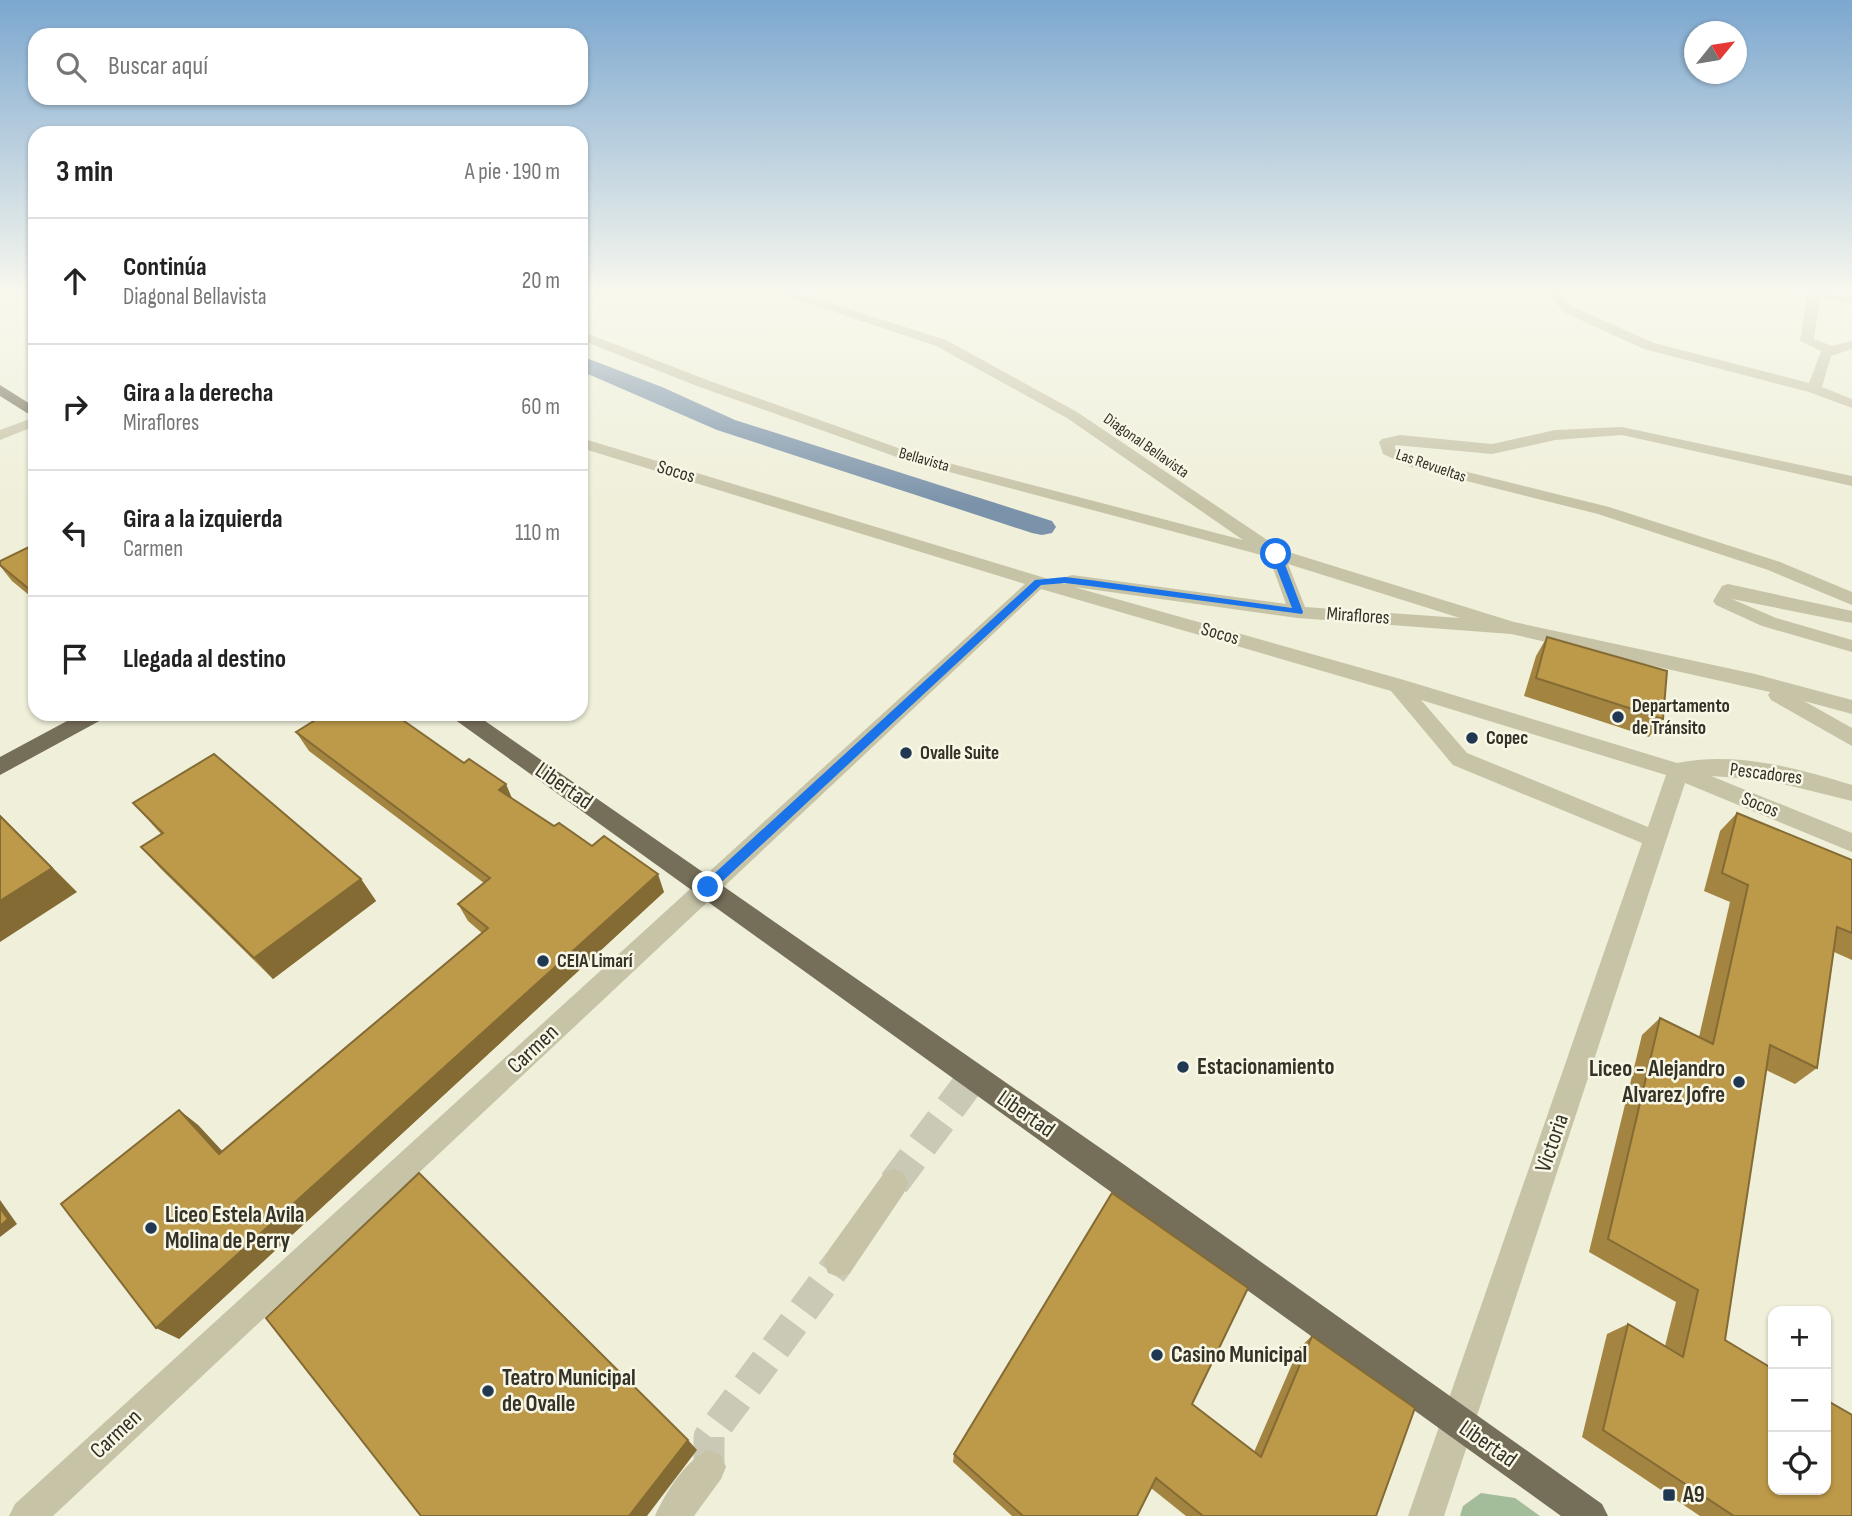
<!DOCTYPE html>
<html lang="es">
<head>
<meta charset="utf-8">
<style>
  body { margin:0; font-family:"Sofia Sans Condensed",sans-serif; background:#f2f2f2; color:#222 }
  .controls { position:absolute; right:21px; bottom:21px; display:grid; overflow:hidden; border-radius:14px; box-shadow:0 2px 5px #0004 }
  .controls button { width:63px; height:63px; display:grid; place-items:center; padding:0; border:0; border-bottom:2px solid #e0e0e0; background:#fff; color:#222; font:35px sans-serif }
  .compass { position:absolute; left:1684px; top:21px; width:63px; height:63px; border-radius:50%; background:#fff; box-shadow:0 2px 5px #0004; rotate:60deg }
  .stop { position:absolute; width:21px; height:21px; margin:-16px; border:5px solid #1a73e8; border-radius:50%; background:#fff }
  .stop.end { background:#1a73e8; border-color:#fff; box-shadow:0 2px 7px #0008 }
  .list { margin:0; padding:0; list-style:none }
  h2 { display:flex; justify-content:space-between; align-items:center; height:91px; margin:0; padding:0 28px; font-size:30px }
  h2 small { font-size:23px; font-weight:400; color:#767676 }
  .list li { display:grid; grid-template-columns:46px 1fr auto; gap:21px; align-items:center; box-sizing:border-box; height:126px; padding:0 28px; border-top:2px solid #e0e0e0 }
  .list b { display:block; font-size:26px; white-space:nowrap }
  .list p { margin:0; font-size:23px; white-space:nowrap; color:#767676 }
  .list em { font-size:23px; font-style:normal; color:#767676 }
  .icon { flex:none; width:38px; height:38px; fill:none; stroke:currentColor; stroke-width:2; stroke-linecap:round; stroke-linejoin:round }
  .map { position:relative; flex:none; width:1852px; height:1516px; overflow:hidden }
  .search { position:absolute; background:#fff; box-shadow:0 2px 5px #0004; left:28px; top:28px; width:560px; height:77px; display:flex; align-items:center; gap:18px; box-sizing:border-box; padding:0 24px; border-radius:21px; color:#767676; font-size:26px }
  .panel { position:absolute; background:#fff; box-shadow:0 2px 5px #0004; left:28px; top:126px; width:560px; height:595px; border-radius:21px }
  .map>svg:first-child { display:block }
  .green { fill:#a3bd9b }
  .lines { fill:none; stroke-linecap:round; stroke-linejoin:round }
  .canal { fill:#7b93aa; fill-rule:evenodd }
  .minor-tunnel-far1 { stroke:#cac9b6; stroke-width:24; stroke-dasharray:24 12; stroke-linecap:butt }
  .minor-tunnel { stroke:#cac9b6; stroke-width:31; stroke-dasharray:31 16; stroke-linecap:butt }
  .minor { fill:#c7c3a7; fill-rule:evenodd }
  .major { fill:#756e59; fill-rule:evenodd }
  .wall { fill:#a38440 }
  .shaded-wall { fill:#846b34 }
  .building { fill:#bd994a; stroke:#846b34; stroke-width:2 }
  .route { fill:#1a73e8 }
  .poi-dot { fill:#203852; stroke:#f8f7e6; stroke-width:2.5 }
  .labels { text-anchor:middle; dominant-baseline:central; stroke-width:5; stroke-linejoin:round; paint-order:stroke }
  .far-street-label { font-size:16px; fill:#343127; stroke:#f8f7e6 }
  .street-label { font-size:19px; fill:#343127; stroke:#f8f7e6 }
  .poi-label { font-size:19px; font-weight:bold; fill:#343127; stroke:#f8f7e6; text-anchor:start }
  .near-street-label { font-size:23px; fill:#343127; stroke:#f8f7e6 }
  .near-poi-label { font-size:23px; font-weight:bold; fill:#343127; stroke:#f8f7e6; text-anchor:start }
</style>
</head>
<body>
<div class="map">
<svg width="1852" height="1516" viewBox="0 0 1852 1516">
  <rect width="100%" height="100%" fill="#efefda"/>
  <path class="green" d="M1481,1493L1515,1498L1540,1516H1460L1463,1506Z"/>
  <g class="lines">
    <path class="canal" d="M581,356L662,387L735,420L1052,521L1056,527L1052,533L1042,535L1032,533L717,430L581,371Z"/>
    <path class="minor-tunnel-far1" d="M969,1083L973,1077"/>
    <path class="minor-tunnel" d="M894,1183L970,1081
      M709,1467V1437L839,1262"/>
    <path class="minor" d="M772,291H791L946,340L1077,412L1282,550L1514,622L1755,674L1852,700V714L1804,701L1852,728V746L1771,700L1768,695L1770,692L1511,634L1298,618L1074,587L1404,680L1677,763C1736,751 1797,768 1852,785V801L1767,780L1711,776L1852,833V852L1685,783L1444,1516H1408L1642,843L1453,765L1391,691L1041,589L53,1516H9L15,1504L1025,584L581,448V438L1065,584L1063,581L1066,577L1072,575L1286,604L1269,557L908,461L697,386L581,340V331L707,380L918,455L1243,540L1067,418L936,346ZM1288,564L1460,618L1305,607ZM1421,700L1666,775L1648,827L1467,753Z
      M1547,291H1559L1571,306L1654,343L1809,383L1821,351L1800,341L1807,296L1791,291H1820L1852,296V304L1820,298L1814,339L1832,346L1852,341V349L1831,356L1822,387L1852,399V408L1809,392L1644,349L1563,312Z
      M35,417V426L0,440V430Z
      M1622,427L1852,476V486L1622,435L1555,440L1492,454L1395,445V449L1423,461L1609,507L1780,562L1852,592V605L1768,570L1598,514L1411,467L1383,454L1379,442L1382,439L1400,435L1492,444L1555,430Z
      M1728,584L1852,611V623L1732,599L1776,618L1852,640V652L1762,626L1716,605L1713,601L1722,586Z
      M894,1169L904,1173L908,1183L904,1193L850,1273L839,1277L828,1273L824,1262L828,1251L884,1173Z
      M709,1450L721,1455L726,1467L721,1479L694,1516H655C665,1493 686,1459 709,1450Z"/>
    <path class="major" d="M0,385L35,407V418L0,396Z
      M80,714H106L103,719L0,775V757Z
      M451,714H475L1119,1161L1602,1504L1608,1516H1561L454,719Z"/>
  </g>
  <path class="wall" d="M35,544V600L12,581L0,566V561Z
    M1547,637L1663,719L1649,737L1524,696L1536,656Z
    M296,732L512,799L554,826L592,846L664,892L179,1339V1110L198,1125L222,1151L482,933L468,921L458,904L484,883L309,751Z
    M133,803L361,879L376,901L273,979L161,869L141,847L161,834Z
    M1737,813L1852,860V960L1834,952L1817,1068L1795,1084L1766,1070L1725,1340L1852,1516H1700L1582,1437L1607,1334L1628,1324L1665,1346L1676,1302L1589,1252L1642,1035L1660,1018L1699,1037L1730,902L1704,891L1720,831Z
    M1312,1336L1376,1516H1186L1151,1488L1137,1516H1012L953,1462L954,1454L1192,1404L1254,1452L1299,1348Z"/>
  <path class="shaded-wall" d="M506,784L514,803L499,790Z
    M0,815L77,892L0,942Z
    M658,874L664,892L179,1339L156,1328Z
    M361,879L376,901L273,979L254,958Z
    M179,1110L198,1125L238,1168L219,1154Z
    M0,1200L17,1224L0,1237Z
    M688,1440L697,1450L647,1516H629Z"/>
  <path class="building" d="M35,544V594L0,565V561Z
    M1547,637L1667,671L1663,719L1536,678Z
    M325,714H394L464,763L469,759L506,784L499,790L554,826L559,823L592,846L604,836L658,874L156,1328L61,1204L179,1110L219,1154L488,928L458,904L490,878L296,732Z
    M214,754L361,879L254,958L141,847L163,833L133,803Z
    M1737,813L1852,860V933L1837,927L1817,1068L1770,1045L1725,1340L1773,1369V1490H1826V1400L1852,1415V1516H1734L1603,1430L1628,1324L1683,1357L1698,1290L1608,1239L1660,1018L1713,1044L1748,885L1722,873Z
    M0,816L52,868L0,901Z
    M419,1173L688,1440L629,1516H421L266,1318Z
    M1112,1193L1248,1288L1192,1404L1261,1457L1312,1336L1415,1408L1376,1516H1203L1156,1478L1137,1516H1023L954,1454Z
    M0,1208L8,1219L0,1226Z"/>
  <linearGradient id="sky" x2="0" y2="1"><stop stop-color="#7ca7cf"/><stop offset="0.58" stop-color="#f8f8ee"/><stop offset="1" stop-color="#f8f8ee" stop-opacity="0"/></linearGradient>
  <rect width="1852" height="503" fill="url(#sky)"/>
  <path class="route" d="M1276,551L1281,554L1303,612L1302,614L1090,586L1065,583L1041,585L713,890H704V883L1035,580L1065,577L1090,580L1292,608L1271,554Z"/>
  <g class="poi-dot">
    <circle cx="1618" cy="717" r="7"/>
    <circle cx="1472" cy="738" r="7"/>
    <circle cx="906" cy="753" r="7"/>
    <circle cx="543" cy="961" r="7"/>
    <circle cx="1183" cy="1067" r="7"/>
    <circle cx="1739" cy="1082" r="7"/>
    <circle cx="151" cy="1228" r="7"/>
    <circle cx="1157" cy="1355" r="7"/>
    <circle cx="488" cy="1391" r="7"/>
    <rect x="1662" y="1488" width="14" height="14" rx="3.5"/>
  </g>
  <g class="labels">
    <g class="far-street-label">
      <text transform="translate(1146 446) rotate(35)">Diagonal Bellavista</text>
      <text transform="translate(924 460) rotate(16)">Bellavista</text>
      <text transform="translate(1431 466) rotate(19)">Las Revueltas</text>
    </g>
    <g class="street-label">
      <text transform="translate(676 472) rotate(17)">Socos</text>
      <text transform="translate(1358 616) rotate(4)">Miraflores</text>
      <text transform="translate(1220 634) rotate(16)">Socos</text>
      <text transform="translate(1766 774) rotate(7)">Pescadores</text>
      <text transform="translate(1760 805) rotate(22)">Socos</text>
    </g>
    <g class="poi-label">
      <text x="1632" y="706">Departamento<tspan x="1632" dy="22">de Tránsito</tspan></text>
      <text x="1486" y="738">Copec</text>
      <text x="920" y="753">Ovalle Suite</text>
      <text x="557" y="961">CEIA Limarí</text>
    </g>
    <g class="near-street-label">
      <text transform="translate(564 786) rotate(35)">Libertad</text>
      <text transform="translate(533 1049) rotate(-43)">Carmen</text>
      <text transform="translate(1026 1114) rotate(35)">Libertad</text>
      <text transform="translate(1552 1143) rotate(-71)">Victoria</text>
      <text transform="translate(116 1434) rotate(-43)">Carmen</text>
      <text transform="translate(1488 1444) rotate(35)">Libertad</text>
    </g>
    <g class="near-poi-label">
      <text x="1197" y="1067">Estacionamiento</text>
      <text x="1725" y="1069" text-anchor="end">Liceo - Alejandro<tspan x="1725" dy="26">Alvarez Jofre</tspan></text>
      <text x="165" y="1215">Liceo Estela Avila<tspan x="165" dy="26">Molina de Perry</tspan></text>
      <text x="1171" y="1355">Casino Municipal</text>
      <text x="502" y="1378">Teatro Municipal<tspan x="502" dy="26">de Ovalle</tspan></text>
      <text x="1683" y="1495">A9</text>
    </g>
  </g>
</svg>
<div class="controls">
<button>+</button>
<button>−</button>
<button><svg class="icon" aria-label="locate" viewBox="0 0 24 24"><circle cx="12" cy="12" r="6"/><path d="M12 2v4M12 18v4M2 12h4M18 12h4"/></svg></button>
</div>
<svg class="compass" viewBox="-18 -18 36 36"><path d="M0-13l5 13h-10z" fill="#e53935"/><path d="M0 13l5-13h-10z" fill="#767676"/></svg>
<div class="stop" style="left:1276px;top:554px"></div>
<div class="stop end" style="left:708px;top:887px"></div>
<div class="search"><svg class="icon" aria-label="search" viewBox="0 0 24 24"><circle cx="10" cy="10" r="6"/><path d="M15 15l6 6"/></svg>Buscar aquí</div>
<section class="panel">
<h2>3 min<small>A pie · 190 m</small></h2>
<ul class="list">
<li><svg class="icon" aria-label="ahead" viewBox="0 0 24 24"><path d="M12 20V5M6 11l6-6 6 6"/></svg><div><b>Continúa</b><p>Diagonal Bellavista</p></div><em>20 m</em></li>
<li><svg class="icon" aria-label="right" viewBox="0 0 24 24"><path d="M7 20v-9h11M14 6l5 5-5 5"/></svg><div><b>Gira a la derecha</b><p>Miraflores</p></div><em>60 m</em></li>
<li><svg class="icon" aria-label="left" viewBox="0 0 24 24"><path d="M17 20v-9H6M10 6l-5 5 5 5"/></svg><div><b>Gira a la izquierda</b><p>Carmen</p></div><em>110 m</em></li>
<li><svg class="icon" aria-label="arrive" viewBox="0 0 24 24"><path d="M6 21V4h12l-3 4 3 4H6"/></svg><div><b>Llegada al destino</b></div></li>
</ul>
</section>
</div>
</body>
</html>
